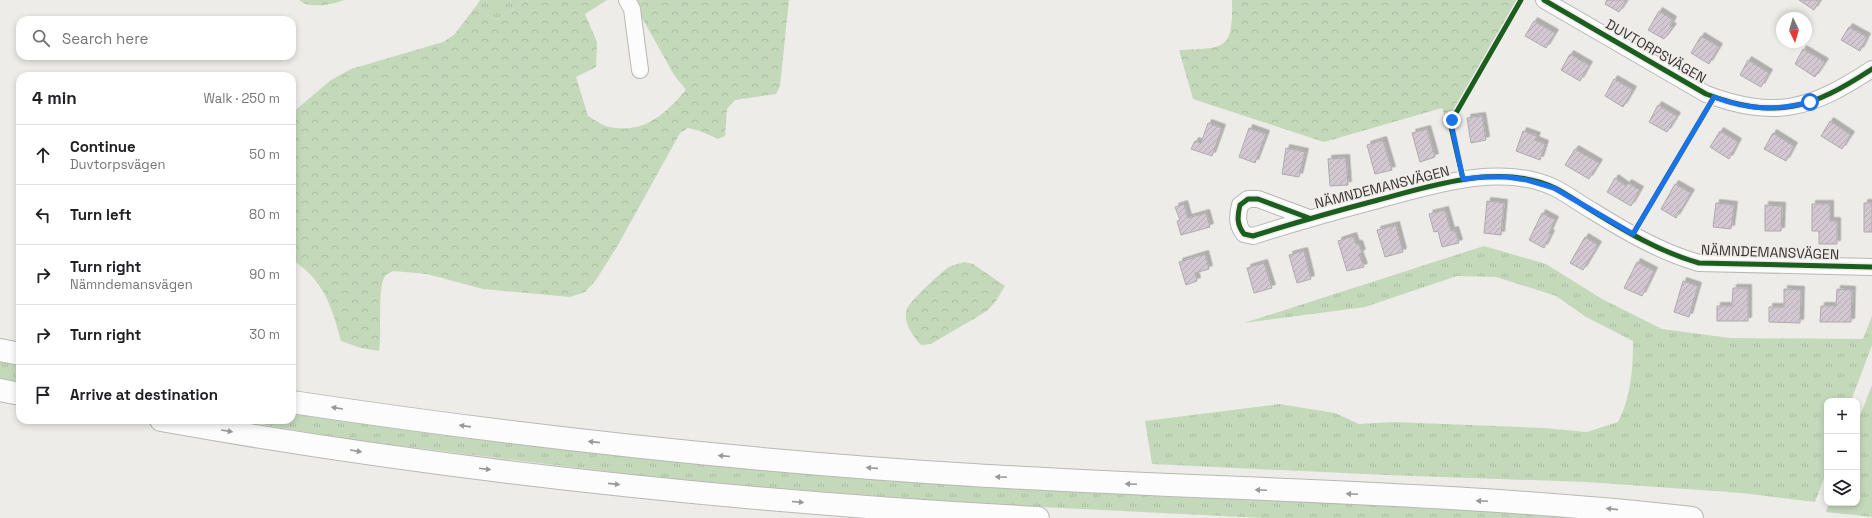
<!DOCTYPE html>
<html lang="en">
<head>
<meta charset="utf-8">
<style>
  body { margin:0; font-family:"Space Grotesk",sans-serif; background:#f6f6f6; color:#202124 }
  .controls { position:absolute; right:12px; bottom:12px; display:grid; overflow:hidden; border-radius:8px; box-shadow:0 2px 6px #0003 }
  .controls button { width:36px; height:36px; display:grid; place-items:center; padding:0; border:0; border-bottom:1px solid #e0e0e0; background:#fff; color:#202124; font:20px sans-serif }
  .compass { position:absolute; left:1776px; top:12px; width:36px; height:36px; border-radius:50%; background:#fff; box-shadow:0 2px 6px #0003; rotate:175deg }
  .stop { position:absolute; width:12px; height:12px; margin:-9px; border:3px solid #1a73e8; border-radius:50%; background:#fff }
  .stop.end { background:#1a73e8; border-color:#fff; box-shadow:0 1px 4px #0008 }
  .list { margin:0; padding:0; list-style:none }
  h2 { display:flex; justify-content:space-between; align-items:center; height:52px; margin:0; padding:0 16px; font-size:17px }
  h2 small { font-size:13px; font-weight:400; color:#757577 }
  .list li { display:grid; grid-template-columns:26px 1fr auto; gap:12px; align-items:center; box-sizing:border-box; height:60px; padding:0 16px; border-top:1px solid #e0e0e0 }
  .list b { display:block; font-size:15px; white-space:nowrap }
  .list p { margin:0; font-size:13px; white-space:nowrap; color:#757577 }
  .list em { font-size:13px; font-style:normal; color:#757577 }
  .icon { flex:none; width:22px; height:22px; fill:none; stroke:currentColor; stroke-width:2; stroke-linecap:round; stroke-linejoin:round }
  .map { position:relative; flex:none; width:1872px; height:518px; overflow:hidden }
  .search { position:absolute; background:#fff; box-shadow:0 2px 6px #0003; left:16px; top:16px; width:280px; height:44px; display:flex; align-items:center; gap:10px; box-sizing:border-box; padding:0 14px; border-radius:12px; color:#757577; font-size:15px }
  .panel { position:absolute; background:#fff; box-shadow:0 2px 6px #0003; left:16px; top:72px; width:280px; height:352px; border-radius:12px }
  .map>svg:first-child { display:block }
  .grass { fill:url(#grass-tufts) }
  .forest { fill:url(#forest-crowns) }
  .building { fill:url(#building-hatch); stroke:#adabab; filter:url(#shadow) }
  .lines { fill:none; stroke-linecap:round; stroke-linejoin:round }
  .street-casing { stroke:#b9b8b5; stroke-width:18 }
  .highway-casing { stroke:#b9b8b5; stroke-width:24 }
  .street { stroke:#fcfcfc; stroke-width:16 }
  .highway { stroke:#fcfcfc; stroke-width:22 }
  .cycleway-casing { stroke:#f0ece7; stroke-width:8 }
  .cycleway { stroke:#1b5e20; stroke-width:5 }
  .oneway { fill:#9a9898 }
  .route { stroke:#1a73e8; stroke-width:5 }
  .labels { text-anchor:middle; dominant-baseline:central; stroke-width:3.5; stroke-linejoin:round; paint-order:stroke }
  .street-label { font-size:14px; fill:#373533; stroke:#f0ece7 }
</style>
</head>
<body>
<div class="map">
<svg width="1872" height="518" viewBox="0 0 1872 518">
  <defs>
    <pattern id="grass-tufts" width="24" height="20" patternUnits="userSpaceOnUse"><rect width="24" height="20" fill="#c4d9ba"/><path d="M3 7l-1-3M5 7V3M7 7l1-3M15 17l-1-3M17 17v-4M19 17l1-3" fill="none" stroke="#a9bba0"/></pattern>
    <pattern id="forest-crowns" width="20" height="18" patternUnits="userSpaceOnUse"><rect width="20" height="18" fill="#c4d9ba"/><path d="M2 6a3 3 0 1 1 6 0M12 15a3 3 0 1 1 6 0" fill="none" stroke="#a9bba0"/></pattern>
    <pattern id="building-hatch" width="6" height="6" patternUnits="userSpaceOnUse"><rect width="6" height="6" fill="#d3c8d2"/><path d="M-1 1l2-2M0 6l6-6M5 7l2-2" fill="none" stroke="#b6acb5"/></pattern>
    <filter id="shadow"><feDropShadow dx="3.5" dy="-3.5" stdDeviation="0" flood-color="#0004"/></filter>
  </defs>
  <rect width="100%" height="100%" fill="#eeece9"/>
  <path class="grass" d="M480,0H528L496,20L476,6Z
    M1484,246L1546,264L1602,299L1662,329L1730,338L1863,339L1872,316V345L1851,401H1827V470L1815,502L1742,493L1587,482L1386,475L1152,464L1145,421L1279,404L1335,413L1359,424L1394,422L1543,428L1587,432L1618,422C1631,398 1633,368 1633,341L1586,317L1556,296L1496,277L1457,276L1365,307L1244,323Z
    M0,359L20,362V383L0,379Z
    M1872,385V517L1826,512L1829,503H1857V424Z
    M292,411L1011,487L1505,512L1572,518H1262L983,504L692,482L353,440L236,420H292Z"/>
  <path class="forest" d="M299,0H344C332,5 309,9 299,0Z
    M528,0H607L585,14L597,42L596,67L576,77L588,116C595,120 603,126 610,127C644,134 665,114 686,90L674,75L632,0H789L780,86L776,94L735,100L727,109L725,136L718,139L700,131L688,128L680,133L618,245L596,280L585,292L570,297L483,289L427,274L393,271C391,272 387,274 385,276C377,288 382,334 379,351L361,348L341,341C332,307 324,280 292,260V113L331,80L351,69L443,42L454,35L476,6L496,20Z
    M1232,0H1518L1448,126L1442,108L1324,142L1193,99L1179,50C1226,48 1233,50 1232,0Z
    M964,262L973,264L1005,286L996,301L987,311L931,344L921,345C913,337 902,321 907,309C909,302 942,271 949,267C953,265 959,264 964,262Z"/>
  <path class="building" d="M1607,0H1627L1619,12L1605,4Z
    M1799,0H1820L1814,10Z
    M1659,11L1673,20L1670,26L1673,27L1664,39L1648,30Z
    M1534,21L1555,33L1546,48L1525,36Z
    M1849,27L1867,37L1860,51L1841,40Z
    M1701,36L1719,47L1709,64L1691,53Z
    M1803,49L1825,62L1815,77L1795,64Z
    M1570,54L1589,65L1580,81L1561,70Z
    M1748,60L1769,73L1761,87L1740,75Z
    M1614,79L1633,90L1623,107L1605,96Z
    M1658,105L1677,116L1667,132L1649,122Z
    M1482,116L1486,140L1471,143L1467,118Z
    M1830,121L1851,135L1842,149L1821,136Z
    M1208,123L1222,128L1212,156L1191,149L1195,141L1201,143Z
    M1249,128L1266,134L1255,163L1239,157Z
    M1427,129L1435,157L1420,162L1412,133Z
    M1523,131L1537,136L1535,140L1545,144L1540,160L1516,151Z
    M1720,131L1738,142L1729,159L1710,147Z
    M1773,133L1794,146L1786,161L1764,149Z
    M1383,140L1392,170L1375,174L1367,145Z
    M1286,148L1305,152L1299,177L1282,174Z
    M1575,149L1599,163L1589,179L1565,165Z
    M1346,158L1348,185L1330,186L1328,159Z
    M1615,178L1626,186L1628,183L1640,190L1631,206L1607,192Z
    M1675,184L1691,193L1676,218L1661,209Z
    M1487,201L1504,203L1501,235L1484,233Z
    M1716,203L1734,205L1731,229L1713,227Z
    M1864,203H1872V232H1864Z
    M1184,204L1188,218L1206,213L1210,227L1181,235L1177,221L1180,220L1175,207Z
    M1812,204H1830V221H1837V244H1819V231H1812Z
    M1765,205L1782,206L1781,231H1765Z
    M1445,210L1451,231L1455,230L1459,243L1442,247L1438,231L1434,232L1429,214Z
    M1542,213L1555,220L1549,233L1551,234L1544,248L1529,240Z
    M1396,225L1403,252L1385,257L1377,230Z
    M1353,236L1356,244H1359L1362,253L1359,254L1364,267L1347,271L1338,241Z
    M1585,237L1598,245L1583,270L1570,263Z
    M1304,251L1311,279L1297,283L1289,255Z
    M1205,254L1209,269L1195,273L1197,281L1186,285L1179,262Z
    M1637,262L1654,271L1642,296L1624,288Z
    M1264,263L1272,288L1254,293L1247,268Z
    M1683,281L1698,286L1689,317L1674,312Z
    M1733,288H1748V321H1717V306H1732Z
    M1784,289L1801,290L1800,323L1769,322V307H1784Z
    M1837,289L1852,290L1851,322H1820L1821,306H1836Z"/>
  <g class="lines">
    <defs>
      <path id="street" d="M627,0L632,9L640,70
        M1544,0L1706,94C1776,120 1811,109 1872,69
        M1309,218L1258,199H1248L1240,205C1237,217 1237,225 1244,234L1253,236C1294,223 1336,211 1378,200C1431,186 1501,162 1555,188C1567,194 1579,203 1591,210C1625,231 1660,252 1699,263L1872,267"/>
      <path id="highway" d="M0,350L20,354
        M0,390L20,394
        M292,402C518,436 745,461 973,475C1213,490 1454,491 1692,518
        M161,420C451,472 745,502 1038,518"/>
    </defs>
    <use href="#street" class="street-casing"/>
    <use href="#highway" class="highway-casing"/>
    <use href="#street" class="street"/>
    <use href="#highway" class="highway"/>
    <defs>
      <path id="cycleway" d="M1544,0L1706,94C1776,120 1811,109 1872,69
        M1463,179L1451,127L1452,120L1521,0
        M1309,218L1258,199H1248L1240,205C1237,217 1237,225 1244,234L1253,236C1294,223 1336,211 1378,200C1431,186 1501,162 1555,188C1567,194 1579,203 1591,210C1625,231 1660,252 1699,263L1872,267
        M1633,234L1714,97"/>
    </defs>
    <use href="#cycleway" class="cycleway-casing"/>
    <use href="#cycleway" class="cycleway"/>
  </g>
  <defs><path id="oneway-solid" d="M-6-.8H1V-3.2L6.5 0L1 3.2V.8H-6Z"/></defs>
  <g class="oneway">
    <use href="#oneway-solid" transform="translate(337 408) rotate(-171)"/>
    <use href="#oneway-solid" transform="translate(465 426) rotate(-172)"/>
    <use href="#oneway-solid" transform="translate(227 431) rotate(9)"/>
    <use href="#oneway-solid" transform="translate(594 442) rotate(-174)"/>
    <use href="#oneway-solid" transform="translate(356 451) rotate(9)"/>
    <use href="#oneway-solid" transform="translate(724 456) rotate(-175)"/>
    <use href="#oneway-solid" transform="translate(872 468) rotate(-176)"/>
    <use href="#oneway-solid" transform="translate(485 469) rotate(7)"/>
    <use href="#oneway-solid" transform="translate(1001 477) rotate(-177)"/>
    <use href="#oneway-solid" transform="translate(614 484) rotate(6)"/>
    <use href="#oneway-solid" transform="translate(1131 484) rotate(-177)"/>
    <use href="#oneway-solid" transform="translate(1261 490) rotate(-177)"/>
    <use href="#oneway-solid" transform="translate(1352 494) rotate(-177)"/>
    <use href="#oneway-solid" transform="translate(1482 501) rotate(-177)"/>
    <use href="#oneway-solid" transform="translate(798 502) rotate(5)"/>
    <use href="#oneway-solid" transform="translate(1612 509) rotate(-174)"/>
  </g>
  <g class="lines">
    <path class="route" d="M1452,120V127L1463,179L1482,177H1507L1527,180L1554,188L1633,234L1714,97C1748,110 1775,111 1810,102"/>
  </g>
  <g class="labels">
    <g class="street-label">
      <text transform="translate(1656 51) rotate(30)">DUVTORPSVÄGEN</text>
      <text transform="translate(1382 187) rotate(-14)">NÄMNDEMANSVÄGEN</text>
      <text transform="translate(1770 252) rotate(2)">NÄMNDEMANSVÄGEN</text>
    </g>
  </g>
</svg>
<div class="controls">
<button>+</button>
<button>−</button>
<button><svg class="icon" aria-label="layers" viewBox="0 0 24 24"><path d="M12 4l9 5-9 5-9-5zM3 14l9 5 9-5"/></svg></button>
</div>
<svg class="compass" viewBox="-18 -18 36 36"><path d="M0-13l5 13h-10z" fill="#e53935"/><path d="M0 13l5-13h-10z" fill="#757577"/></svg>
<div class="stop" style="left:1810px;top:102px"></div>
<div class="stop end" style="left:1452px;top:120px"></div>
<div class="search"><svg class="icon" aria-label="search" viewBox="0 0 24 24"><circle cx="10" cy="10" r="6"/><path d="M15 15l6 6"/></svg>Search here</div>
<section class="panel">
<h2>4 min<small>Walk · 250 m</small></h2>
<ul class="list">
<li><svg class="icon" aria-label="ahead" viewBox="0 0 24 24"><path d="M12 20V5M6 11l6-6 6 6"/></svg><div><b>Continue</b><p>Duvtorpsvägen</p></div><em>50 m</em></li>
<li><svg class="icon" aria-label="left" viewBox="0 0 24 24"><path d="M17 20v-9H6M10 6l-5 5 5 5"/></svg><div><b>Turn left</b></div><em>80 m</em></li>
<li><svg class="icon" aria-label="right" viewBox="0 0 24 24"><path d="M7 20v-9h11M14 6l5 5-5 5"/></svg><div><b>Turn right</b><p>Nämndemansvägen</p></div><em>90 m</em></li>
<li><svg class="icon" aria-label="right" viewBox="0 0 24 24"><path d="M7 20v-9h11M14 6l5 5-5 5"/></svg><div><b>Turn right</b></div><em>30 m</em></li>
<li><svg class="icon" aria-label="arrive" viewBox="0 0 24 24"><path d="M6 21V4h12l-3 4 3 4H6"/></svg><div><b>Arrive at destination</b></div></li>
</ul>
</section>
</div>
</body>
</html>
